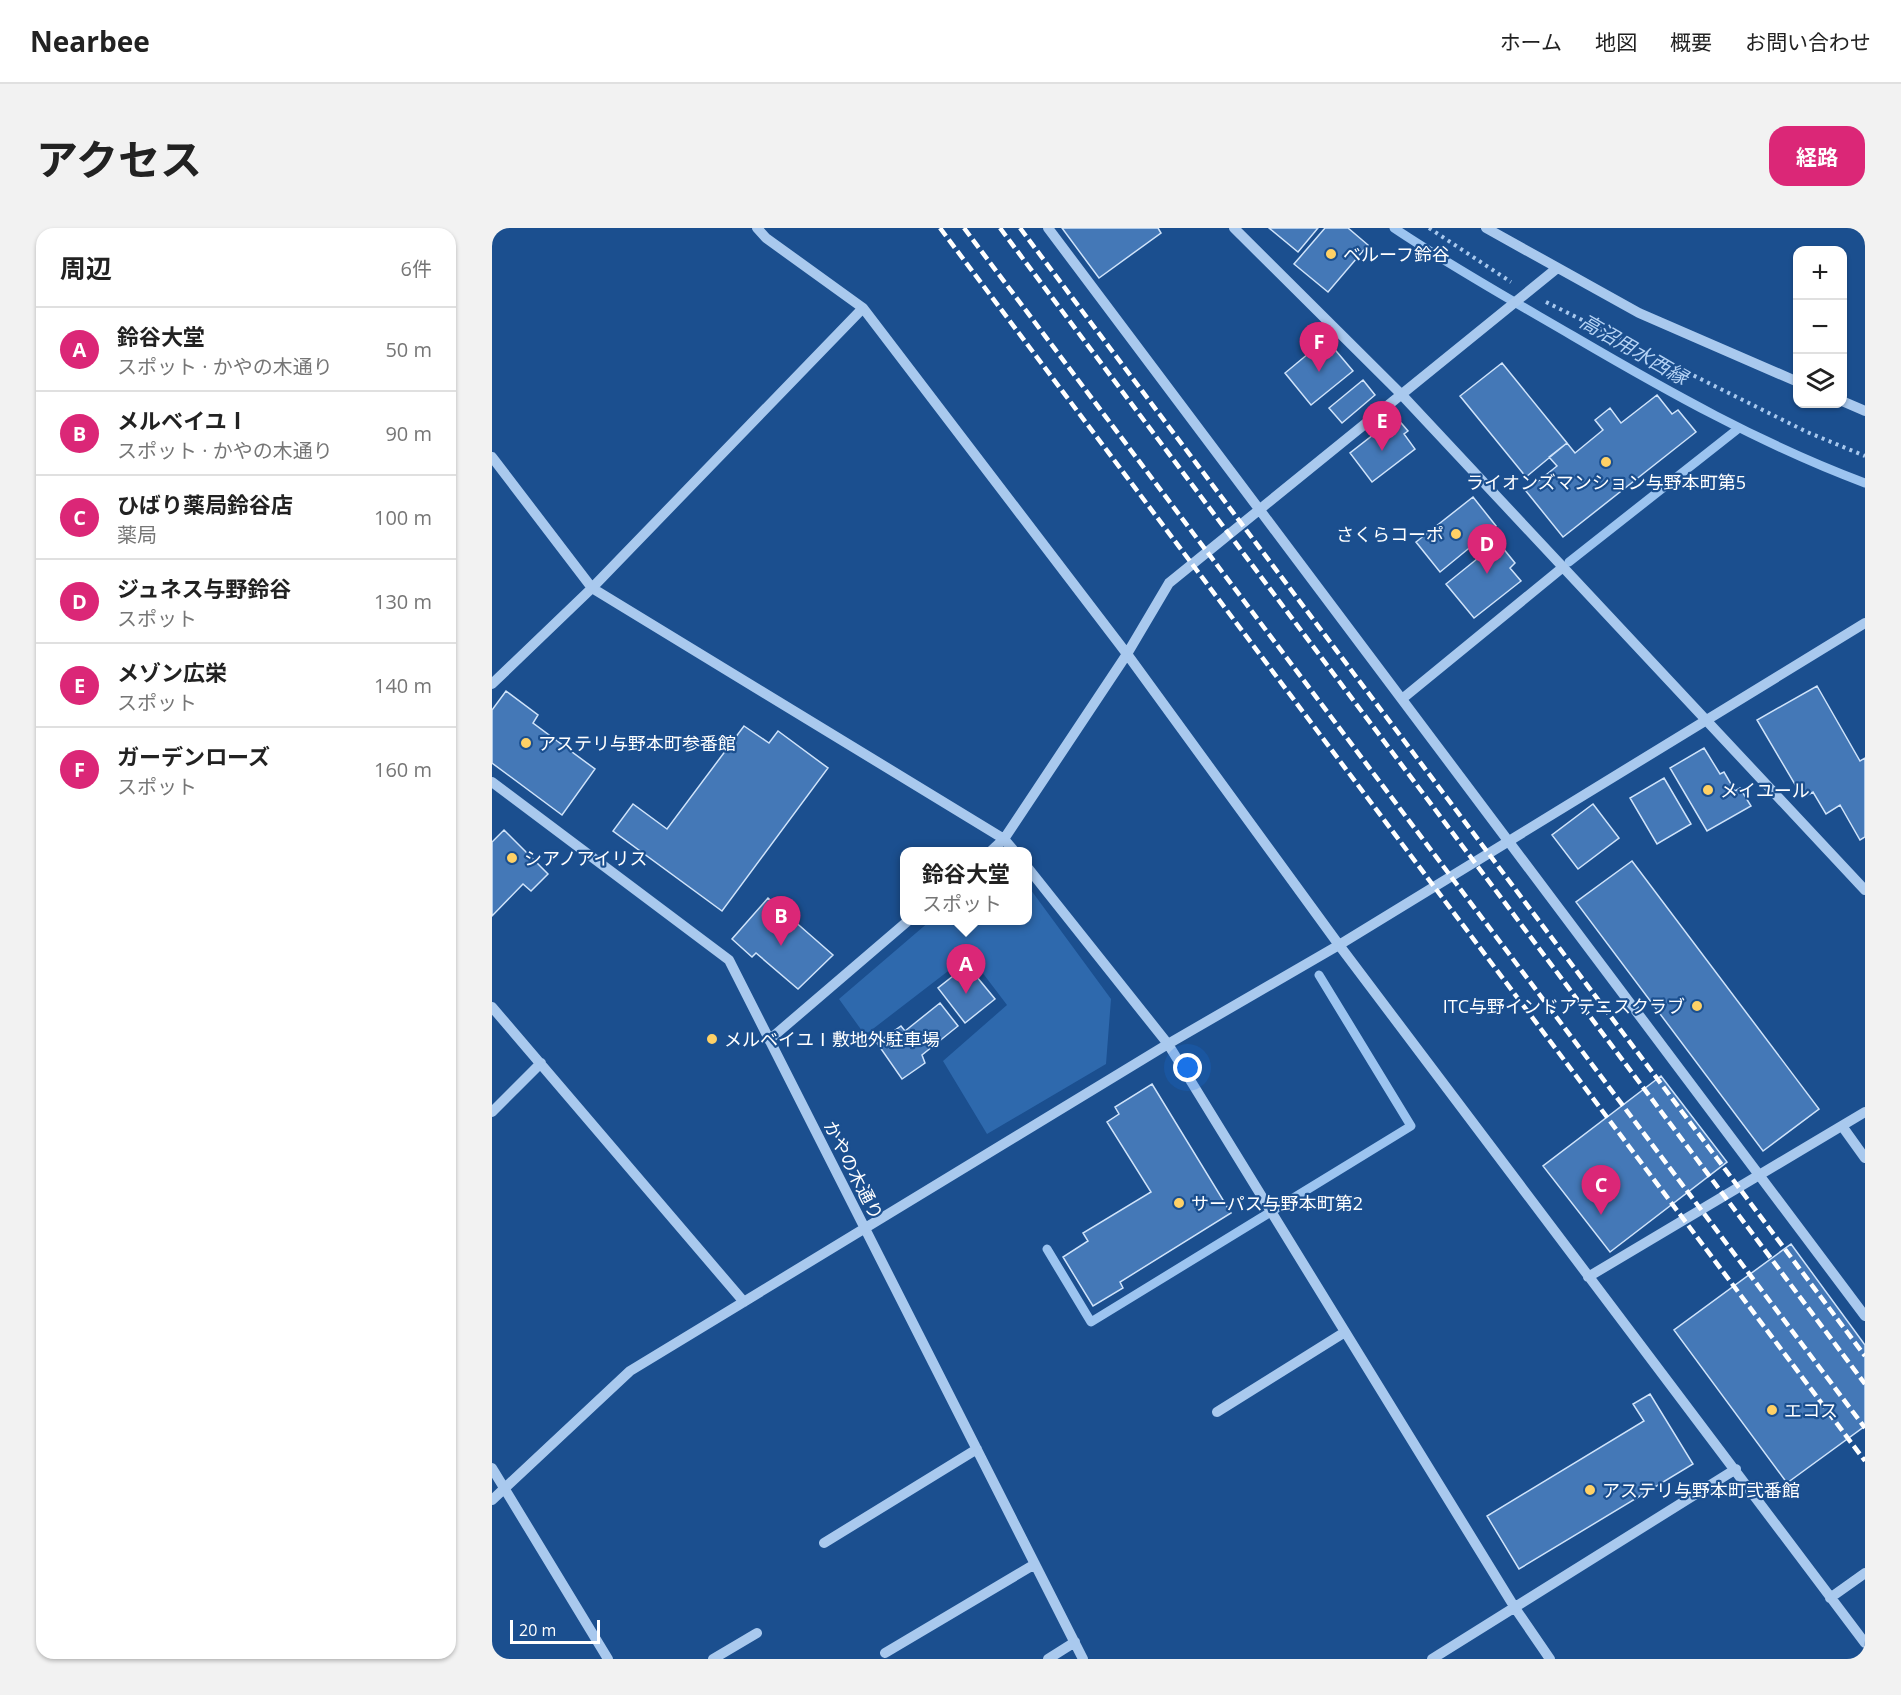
<!DOCTYPE html>
<html lang="ja">
<head>
<meta charset="utf-8">
<style>
  body { margin:0; font-family:"Open Sans","Noto Sans JP",sans-serif; background:#f2f2f2; color:#222 }
  .controls { position:absolute; right:18px; top:18px; display:grid; overflow:hidden; border-radius:12px; box-shadow:0 2px 4px #0004 }
  .controls button { width:54px; height:54px; display:grid; place-items:center; padding:0; border:0; border-bottom:2px solid #e0e0e0; background:#fff; color:#222; font:30px sans-serif }
  .scale { position:absolute; left:18px; bottom:15px; width:90px; box-sizing:border-box; padding-left:6px; border:3px solid #fff; border-top:0; font-size:16px; line-height:21px; white-space:nowrap; color:#fff; -webkit-text-stroke:4px #1b4f8f; paint-order:stroke }
  .you { position:absolute; left:696px; top:840px; width:21px; height:21px; margin:-15px; border:4px solid #fff; border-radius:50%; background:#1a73e8; box-shadow:0 0 0 9px #1a73e833 }
  .badge { display:grid; place-items:center; width:39px; height:39px; border-radius:50%; background:#db2777; color:#fff; font-size:20px; font-weight:700 }
  .pin { position:absolute; translate:-50% -50px; filter:drop-shadow(0 2px 3px #0008) }
  .pin::after { content:''; position:absolute; top:32px; width:21px; height:18px; background:inherit; clip-path:polygon(0 0,100% 0,50% 100%) }
  .popup { position:absolute; left:408px; top:619px; width:132px; height:78px; box-sizing:border-box; display:grid; place-content:center; border-radius:12px; background:#fff; filter:drop-shadow(0 2px 4px #0005); font-size:20px; white-space:nowrap; color:#767676 }
  .popup b { font-size:22px; color:#222 }
  .popup::after { content:''; position:absolute; left:50%; top:100%; margin-left:-12px; border:12px solid transparent; border-top-color:#fff }
  .list { margin:0; padding:0; list-style:none }
  h2 { display:flex; justify-content:space-between; align-items:center; height:78px; margin:0; padding:0 24px; font-size:26px }
  h2 small { font-size:20px; font-weight:400; color:#767676 }
  .list li { display:grid; grid-template-columns:39px 1fr auto; gap:18px; align-items:center; box-sizing:border-box; height:84px; padding:0 24px; border-top:2px solid #e0e0e0 }
  .list b { display:block; font-size:22px; white-space:nowrap }
  .list p { margin:0; font-size:20px; white-space:nowrap; color:#767676 }
  .list em { font-size:20px; font-style:normal; color:#767676 }
  .icon { flex:none; width:33px; height:33px; fill:none; stroke:currentColor; stroke-width:2; stroke-linecap:round; stroke-linejoin:round }
  .map { position:relative; flex:none; width:1373px; height:1431px; overflow:hidden; border-radius:18px }
  header { display:flex; align-items:center; gap:36px; box-sizing:border-box; height:84px; padding:0 30px; background:#fff; border-bottom:2px solid #e0e0e0 }
  header strong { font-size:28px }
  nav { display:flex; gap:33px; margin-inline-start:auto; font-size:21px }
  .intro { display:flex; align-items:center; justify-content:space-between; box-sizing:border-box; height:144px; padding:0 36px }
  h1 { margin:0; font-size:42px }
  .button { padding:15px 27px; border-radius:18px; background:#db2777; color:#fff; font-size:21px; font-weight:700 }
  main { display:flex; gap:36px; padding:0 36px }
  aside { flex:1; background:#fff; border-radius:18px; box-shadow:0 2px 4px #0004 }
  .map>svg:first-child { display:block }
  .green { fill:#2e69ad }
  .lines { fill:none; stroke-linecap:round; stroke-linejoin:round }
  .stream { stroke:#9cc4f0; stroke-width:9 }
  .building { fill:#4478b7; stroke:#cfe3fa; stroke-width:1.5 }
  .path { stroke:#a9c9ee; stroke-width:4; stroke-dasharray:3 4.5; stroke-linecap:butt }
  .minor { stroke:#a9c9ee; stroke-width:10 }
  .rail { stroke:#fff; stroke-width:4.5; stroke-dasharray:10 4.5; stroke-linecap:butt }
  .poi-dot { fill:#ffd166; stroke:#1b4f8f; stroke-width:2 }
  .labels { text-anchor:middle; dominant-baseline:central; stroke-width:4.5; stroke-linejoin:round; paint-order:stroke }
  .poi-label { font-size:18px; fill:#fff; stroke:#1b4f8f; text-anchor:start }
  .street-label { font-size:18px; fill:#fff; stroke:#1b4f8f }
  .water-label { font-size:20px; font-style:italic; fill:#b5d3f5; stroke:#1b4f8f }
</style>
</head>
<body>
<header>
<strong>Nearbee</strong>
<nav><a>ホーム</a><a>地図</a><a>概要</a><a>お問い合わせ</a></nav>
</header>
<div class="intro"><h1>アクセス</h1><a class="button">経路</a></div>
<main>
<aside>
<h2>周辺<small>6件</small></h2>
<ul class="list">
<li><span class="badge">A</span><div><b>鈴谷大堂</b><p>スポット · かやの木通り</p></div><em>50 m</em></li>
<li><span class="badge">B</span><div><b>メルベイユⅠ</b><p>スポット · かやの木通り</p></div><em>90 m</em></li>
<li><span class="badge">C</span><div><b>ひばり薬局鈴谷店</b><p>薬局</p></div><em>100 m</em></li>
<li><span class="badge">D</span><div><b>ジュネス与野鈴谷</b><p>スポット</p></div><em>130 m</em></li>
<li><span class="badge">E</span><div><b>メゾン広栄</b><p>スポット</p></div><em>140 m</em></li>
<li><span class="badge">F</span><div><b>ガーデンローズ</b><p>スポット</p></div><em>160 m</em></li>
</ul>
</aside>
<div class="map">
<svg width="1373" height="1431" viewBox="0 0 1373 1431">
  <rect width="100%" height="100%" fill="#1b4f8f"/>
  <path class="green" d="M536,658L619,771L614,836L495,906L451,833L515,777L477,727L373,807L347,771L438,693L536,692Z"/>
  <g class="lines">
    <path class="stream" d="M902,0C960,39 1021,73 1081,108C1175,163 1271,217 1373,255
      M1077,334L1247,200
      M555,1021L599,1094L919,898L827,747"/>
  </g>
  <path class="building" d="M570,0H666L669,5L607,50Z
    M777,0H826L806,24Z
    M833,0H856L876,17L836,64L802,36Z
    M834,111L861,143L819,177L793,145Z
    M1010,135L1075,215L1034,249L968,168Z
    M871,152L883,167L850,195L837,180Z
    M1165,167L1180,186L1186,182L1204,204L1071,309L1034,263L1065,238L1057,229L1075,215L1083,225L1111,202L1103,192L1118,180L1129,195Z
    M904,189L916,203L912,206L923,221L880,254L858,225Z
    M981,269L1004,298L948,344L924,314Z
    M1006,314L1023,335L1018,340L1029,353L982,390L954,356Z
    M1325,458L1368,533L1373,530V609L1368,612L1348,577L1334,586L1321,564L1311,570L1265,492Z
    M14,463L46,487L41,495L103,541L70,587L0,535V482Z
    M252,498L277,515L286,503L336,540L230,683L121,603L141,576L175,601Z
    M1212,520L1228,546L1232,544L1243,563L1248,560L1259,578L1215,603L1178,540Z
    M1172,550L1199,596L1165,616L1138,570Z
    M1101,576L1127,610L1086,641L1060,607Z
    M12,602L56,646L39,663L31,656L0,688V614Z
    M1140,633L1327,881L1271,923L1084,674Z
    M276,670L341,727L306,761L264,725L260,729L240,711Z
    M475,737L503,771L473,795L446,760Z
    M448,775L466,798L430,827L433,835L410,851L385,815L409,798L413,803Z
    M1169,848L1235,934L1118,1024L1051,938Z
    M660,856L739,985L628,1054L631,1060L601,1078L571,1029L596,1013L591,1005L659,964L615,894L627,886L623,879Z
    M1299,1016L1373,1117V1198L1295,1255L1182,1102Z
    M1158,1166L1201,1236L1027,1341L995,1288L1152,1193L1141,1176Z"/>
  <g class="lines">
    <path class="path" d="M937,0L1019,54
      M1054,74L1315,204L1373,228"/>
    <path class="minor" d="M265,0L274,10L371,80L635,426L847,717L1373,1415
      M556,0L1373,1088
      M742,0L909,166L1373,662
      M994,0L1147,85L1306,154
      M1350,173L1373,183
      M0,229L100,360L512,611L523,624
      M0,456L100,360L371,80
      M910,471L1070,340
      M0,554L237,732L591,1431
      M498,624L512,611L635,426L677,355L1064,41
      M536,640L676,816L1023,1380L1058,1431
      M0,779L252,1074
      M277,812L417,692
      M0,884L49,835
      M1350,898L1373,930
      M1096,1049L1373,884
      M725,1184L853,1104
      M0,1240L116,1431
      M0,1272L138,1143L676,816L847,717L1373,395
      M332,1315L485,1221
      M1338,1370L1373,1345
      M393,1425L543,1336
      M221,1431L265,1405
      M556,1431L583,1414
      M940,1431L1244,1241"/>
    <path class="rail" d="M448,0L1373,1233
      M472,0L1373,1200
      M508,0L1373,1156
      M528,0L1373,1128"/>
  </g>
  <g class="poi-dot">
    <circle cx="839" cy="26" r="6"/>
    <circle cx="1114" cy="234" r="6"/>
    <circle cx="964" cy="306" r="6"/>
    <circle cx="34" cy="515" r="6"/>
    <circle cx="1216" cy="562" r="6"/>
    <circle cx="20" cy="630" r="6"/>
    <circle cx="1205" cy="778" r="6"/>
    <circle cx="220" cy="811" r="6"/>
    <circle cx="687" cy="975" r="6"/>
    <circle cx="1280" cy="1182" r="6"/>
    <circle cx="1098" cy="1262" r="6"/>
  </g>
  <g class="labels">
    <g class="poi-label">
      <text x="851" y="26">ベルーフ鈴谷</text>
      <text x="1114" y="254" text-anchor="middle">ライオンズマンション与野本町第5</text>
      <text x="952" y="306" text-anchor="end">さくらコーポ</text>
      <text x="46" y="515">アステリ与野本町参番館</text>
      <text x="1228" y="562">メイユール</text>
      <text x="32" y="630">シアノアイリス</text>
      <text x="1193" y="778" text-anchor="end">ITC与野インドアテニスクラブ</text>
      <text x="232" y="811">メルベイユⅠ敷地外駐車場</text>
      <text x="699" y="975">サーパス与野本町第2</text>
      <text x="1292" y="1182">エコス</text>
      <text x="1110" y="1262">アステリ与野本町弐番館</text>
    </g>
    <g class="street-label">
      <text transform="translate(362 942) rotate(63)">かやの木通り</text>
    </g>
    <g class="water-label">
      <text transform="translate(1142 121) rotate(30)">高沼用水西縁</text>
    </g>
  </g>
</svg>
<div class="controls">
<button>+</button>
<button>−</button>
<button><svg class="icon" aria-label="layers" viewBox="0 0 24 24"><path d="M12 4l9 5-9 5-9-5zM3 14l9 5 9-5"/></svg></button>
</div>
<div class="scale">20 m</div>
<div class="you"></div>
<div class="pin badge" style="left:474px;top:766px">A</div>
<div class="popup"><b>鈴谷大堂</b>スポット</div>
<div class="pin badge" style="left:289px;top:718px">B</div>
<div class="pin badge" style="left:1109px;top:987px">C</div>
<div class="pin badge" style="left:995px;top:346px">D</div>
<div class="pin badge" style="left:890px;top:223px">E</div>
<div class="pin badge" style="left:827px;top:144px">F</div>
</div>
</main>
</body>
</html>
